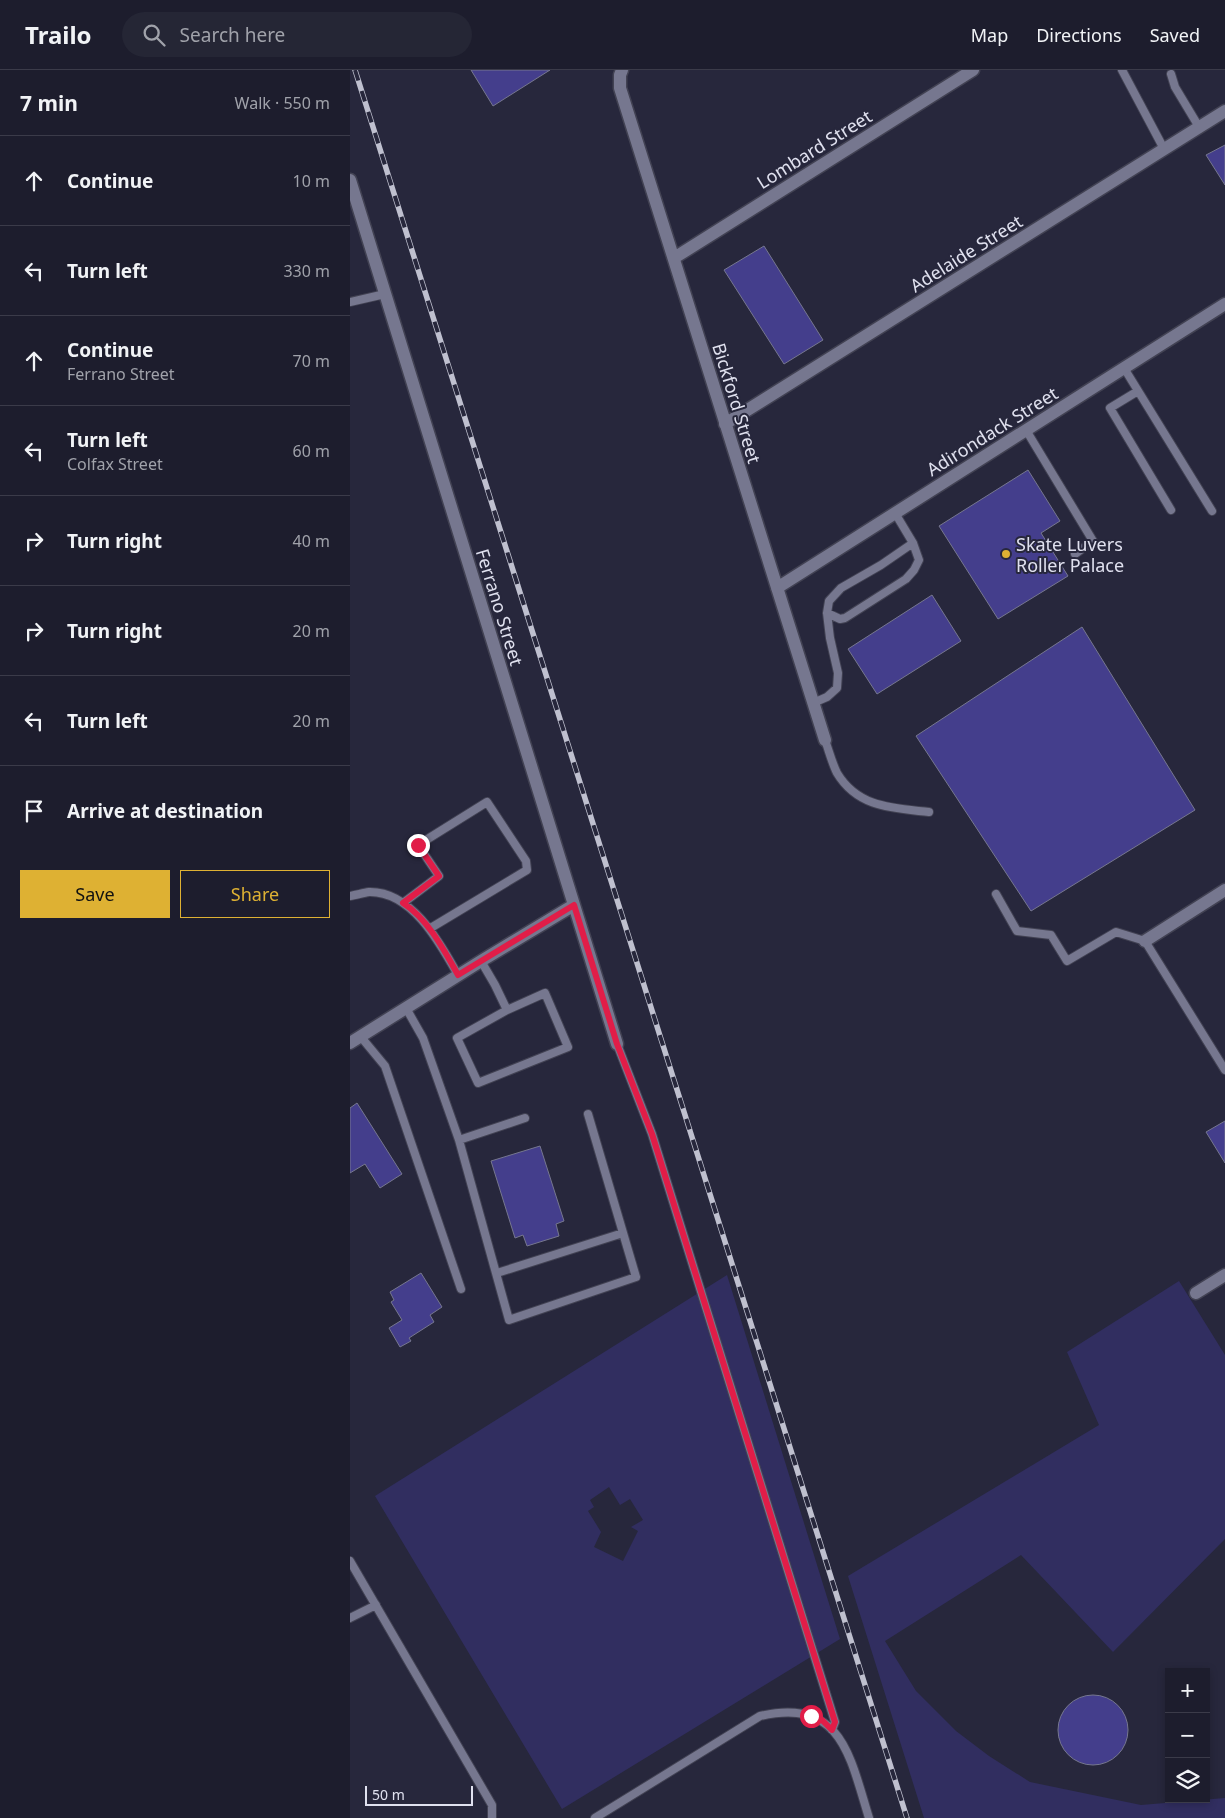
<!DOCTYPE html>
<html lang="en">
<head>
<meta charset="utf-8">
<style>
  body { margin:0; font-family:"Noto Sans",sans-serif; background:#252635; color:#f1f3f6 }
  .controls { position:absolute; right:15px; bottom:15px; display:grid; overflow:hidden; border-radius:0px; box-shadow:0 2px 8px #0003 }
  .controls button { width:45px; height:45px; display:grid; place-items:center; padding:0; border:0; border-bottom:1px solid #3b3b49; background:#1d1d2d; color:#f1f3f6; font:25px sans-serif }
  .scale { position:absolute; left:15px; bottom:12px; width:108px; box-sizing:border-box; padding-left:5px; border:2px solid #e0e1ef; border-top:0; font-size:14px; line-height:18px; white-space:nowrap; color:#e0e1ef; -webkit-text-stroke:4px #27273c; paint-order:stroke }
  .stop { position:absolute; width:15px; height:15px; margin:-11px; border:4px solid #e11d48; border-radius:50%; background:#fff }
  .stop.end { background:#e11d48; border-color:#fff; box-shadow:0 1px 5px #0008 }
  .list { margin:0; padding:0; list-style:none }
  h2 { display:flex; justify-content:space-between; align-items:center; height:65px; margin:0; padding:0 20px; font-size:21px }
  h2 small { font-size:16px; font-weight:400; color:#a0a2aa }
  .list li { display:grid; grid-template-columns:32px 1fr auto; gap:15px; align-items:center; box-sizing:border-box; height:90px; padding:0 20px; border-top:1px solid #3b3b49 }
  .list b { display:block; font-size:19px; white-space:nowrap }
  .list p { margin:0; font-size:16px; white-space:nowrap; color:#a0a2aa }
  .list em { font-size:16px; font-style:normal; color:#a0a2aa }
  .actions { display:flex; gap:10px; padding:15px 20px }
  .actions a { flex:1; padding:11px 0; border:1px solid #deb133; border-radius:0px; text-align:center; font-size:18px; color:#deb133 }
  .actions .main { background:#deb133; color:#111 }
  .icon { flex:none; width:28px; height:28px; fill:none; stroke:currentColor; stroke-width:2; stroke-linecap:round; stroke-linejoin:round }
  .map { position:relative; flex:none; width:875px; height:1748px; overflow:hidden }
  header { display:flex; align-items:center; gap:30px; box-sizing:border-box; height:70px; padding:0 25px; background:#1d1d2d; border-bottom:1px solid #3b3b49 }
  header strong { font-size:24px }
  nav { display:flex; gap:28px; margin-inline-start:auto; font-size:18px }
  .search { width:350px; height:45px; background:#252635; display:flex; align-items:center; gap:12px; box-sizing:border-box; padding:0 18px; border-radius:28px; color:#a0a2aa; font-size:19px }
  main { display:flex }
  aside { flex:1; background:#1d1d2d }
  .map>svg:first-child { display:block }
  .green { fill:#312e60; fill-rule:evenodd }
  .building { fill:#443e8c; stroke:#76778f }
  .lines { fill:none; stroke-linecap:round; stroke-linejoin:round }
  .service-casing { stroke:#424253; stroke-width:10 }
  .minor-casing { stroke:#424253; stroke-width:15 }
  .service { stroke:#76778f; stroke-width:8 }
  .minor { stroke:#76778f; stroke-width:12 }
  .rail-casing { stroke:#bfc0cf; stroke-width:5.5 }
  .rail { stroke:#27273c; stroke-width:4; stroke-dasharray:11; stroke-linecap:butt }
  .route { stroke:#e11d48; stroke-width:6 }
  .poi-dot { fill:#deb133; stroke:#27273c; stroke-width:2 }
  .labels { text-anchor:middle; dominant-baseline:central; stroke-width:4; stroke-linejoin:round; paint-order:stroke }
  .street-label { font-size:18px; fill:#e0e1ef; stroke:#27273c }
  .poi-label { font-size:18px; fill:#e0e1ef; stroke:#27273c; text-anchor:start }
</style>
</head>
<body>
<header>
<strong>Trailo</strong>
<div class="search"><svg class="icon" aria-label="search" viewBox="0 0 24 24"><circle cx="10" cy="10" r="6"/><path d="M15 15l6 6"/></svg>Search here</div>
<nav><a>Map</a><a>Directions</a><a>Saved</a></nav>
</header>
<main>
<aside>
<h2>7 min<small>Walk · 550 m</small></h2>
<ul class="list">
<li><svg class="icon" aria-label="ahead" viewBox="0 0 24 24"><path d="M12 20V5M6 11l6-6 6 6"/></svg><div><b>Continue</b></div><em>10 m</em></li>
<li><svg class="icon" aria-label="left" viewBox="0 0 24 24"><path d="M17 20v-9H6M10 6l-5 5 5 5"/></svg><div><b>Turn left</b></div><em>330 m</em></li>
<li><svg class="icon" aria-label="ahead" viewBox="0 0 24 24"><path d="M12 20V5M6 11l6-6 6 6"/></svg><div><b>Continue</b><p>Ferrano Street</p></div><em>70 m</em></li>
<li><svg class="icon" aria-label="left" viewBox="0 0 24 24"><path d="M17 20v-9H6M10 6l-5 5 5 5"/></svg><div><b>Turn left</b><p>Colfax Street</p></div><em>60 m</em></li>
<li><svg class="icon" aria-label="right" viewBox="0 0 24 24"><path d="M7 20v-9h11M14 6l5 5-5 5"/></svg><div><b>Turn right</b></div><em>40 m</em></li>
<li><svg class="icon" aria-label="right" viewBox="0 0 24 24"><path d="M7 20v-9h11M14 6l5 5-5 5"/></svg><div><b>Turn right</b></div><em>20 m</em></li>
<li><svg class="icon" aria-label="left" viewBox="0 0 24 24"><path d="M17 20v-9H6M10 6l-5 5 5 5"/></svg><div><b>Turn left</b></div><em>20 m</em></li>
<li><svg class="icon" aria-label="arrive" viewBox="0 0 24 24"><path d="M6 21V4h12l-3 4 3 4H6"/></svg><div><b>Arrive at destination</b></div></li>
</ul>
<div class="actions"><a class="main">Save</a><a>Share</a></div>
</aside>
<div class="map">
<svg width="875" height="1748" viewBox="0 0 875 1748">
  <rect width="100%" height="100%" fill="#27273c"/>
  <path class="green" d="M377,1205L490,1569L212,1739L25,1426ZM259,1417L270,1435L280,1429L293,1450L281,1457L288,1461L273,1491L244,1477L251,1462L238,1441L244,1437L240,1430Z
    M829,1211L875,1285V1469L763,1582L671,1485L535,1571L566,1621L606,1661L639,1686L680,1712L791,1735L875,1728V1748H574L498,1506L749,1355L717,1282Z"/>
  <path class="building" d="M121,0H200L143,36Z
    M875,75V115L856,85Z
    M414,176L473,270L434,294L374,200Z
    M678,400L710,451L691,463L718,506L648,549L589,456Z
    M582,525L611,571L527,624L498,579Z
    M732,557L845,740L681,841L566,666Z
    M7,1033L52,1104L30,1118L15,1094L0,1103V1038Z
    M875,1051V1093L856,1062Z
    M190,1076L214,1151L206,1154L209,1166L177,1176L173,1165L165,1168L141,1091Z
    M71,1203L92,1237L80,1245L84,1252L59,1268L61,1271L50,1277L39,1258L52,1250L41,1232L44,1230L40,1222Z
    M708 1660a35 35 0 1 1 70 0a35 35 0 1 1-70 0Z"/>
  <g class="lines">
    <defs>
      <path id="service" d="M772,0L814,79
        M821,4L825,17L849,57
        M0,232L35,224
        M774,298L862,441
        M788,321L760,338L821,440
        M676,360L743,471L725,484
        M477,543L490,549L495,548L556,509L564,500L569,490L563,473L545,443
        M463,633L477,627L487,618L488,603L480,568L477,543L479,531L491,518L531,495L563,473
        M475,670C479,681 482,693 487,703C508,738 543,738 579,742
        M646,824L667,861L701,865L717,891L766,862L795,871L875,1000
        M0,826C6,825 13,823 19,822C62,821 90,873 108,905
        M53,833L89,806L68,775L137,732L176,791L177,800L79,859
        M131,891L145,915L157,940L107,968L128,1013L218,977L195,923L157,940
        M56,938L73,968L109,1070L159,1250L286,1207L238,1044
        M11,967L35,996L111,1219
        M267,974L302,1064L485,1652L482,1660
        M109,1070L175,1048
        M147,1203L273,1163
        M0,1491L142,1735V1748
        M0,1548L26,1535
        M245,1748L410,1646C492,1627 500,1687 519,1748"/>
      <path id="minor" d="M272,0L270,5V18L475,670
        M0,110L267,974
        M324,188L623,0
        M375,354L875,41
        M427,518L875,234
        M795,871L875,820
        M0,973L131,891L224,835
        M846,1223L875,1205"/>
    </defs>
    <use href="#service" class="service-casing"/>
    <use href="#minor" class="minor-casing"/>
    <use href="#service" class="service"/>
    <use href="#minor" class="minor"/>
    <defs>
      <path id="rail" d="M5,0L557,1748"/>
    </defs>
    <use href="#rail" class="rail-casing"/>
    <use href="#rail" class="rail"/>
  </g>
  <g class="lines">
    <path class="route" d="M68,775L89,806L53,833C78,849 94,880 108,905L224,835L267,974L302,1064L485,1652L482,1660L472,1650L461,1646"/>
  </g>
  <circle class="poi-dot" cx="656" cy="484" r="5"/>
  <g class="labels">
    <g class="street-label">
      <text transform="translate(464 79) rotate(-32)">Lombard Street</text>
      <text transform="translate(616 183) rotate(-32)">Adelaide Street</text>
      <text transform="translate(387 333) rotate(73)">Bickford Street</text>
      <text transform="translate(642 361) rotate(-32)">Adirondack Street</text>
      <text transform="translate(150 537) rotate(73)">Ferrano Street</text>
    </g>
    <g class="poi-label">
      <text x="666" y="474">Skate Luvers<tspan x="666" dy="21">Roller Palace</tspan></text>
    </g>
  </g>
</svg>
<div class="controls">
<button>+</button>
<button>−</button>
<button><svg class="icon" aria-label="layers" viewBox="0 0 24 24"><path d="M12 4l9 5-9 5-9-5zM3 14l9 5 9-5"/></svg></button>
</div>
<div class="scale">50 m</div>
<div class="stop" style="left:461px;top:1646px"></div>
<div class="stop end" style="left:68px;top:775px"></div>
</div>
</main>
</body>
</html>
